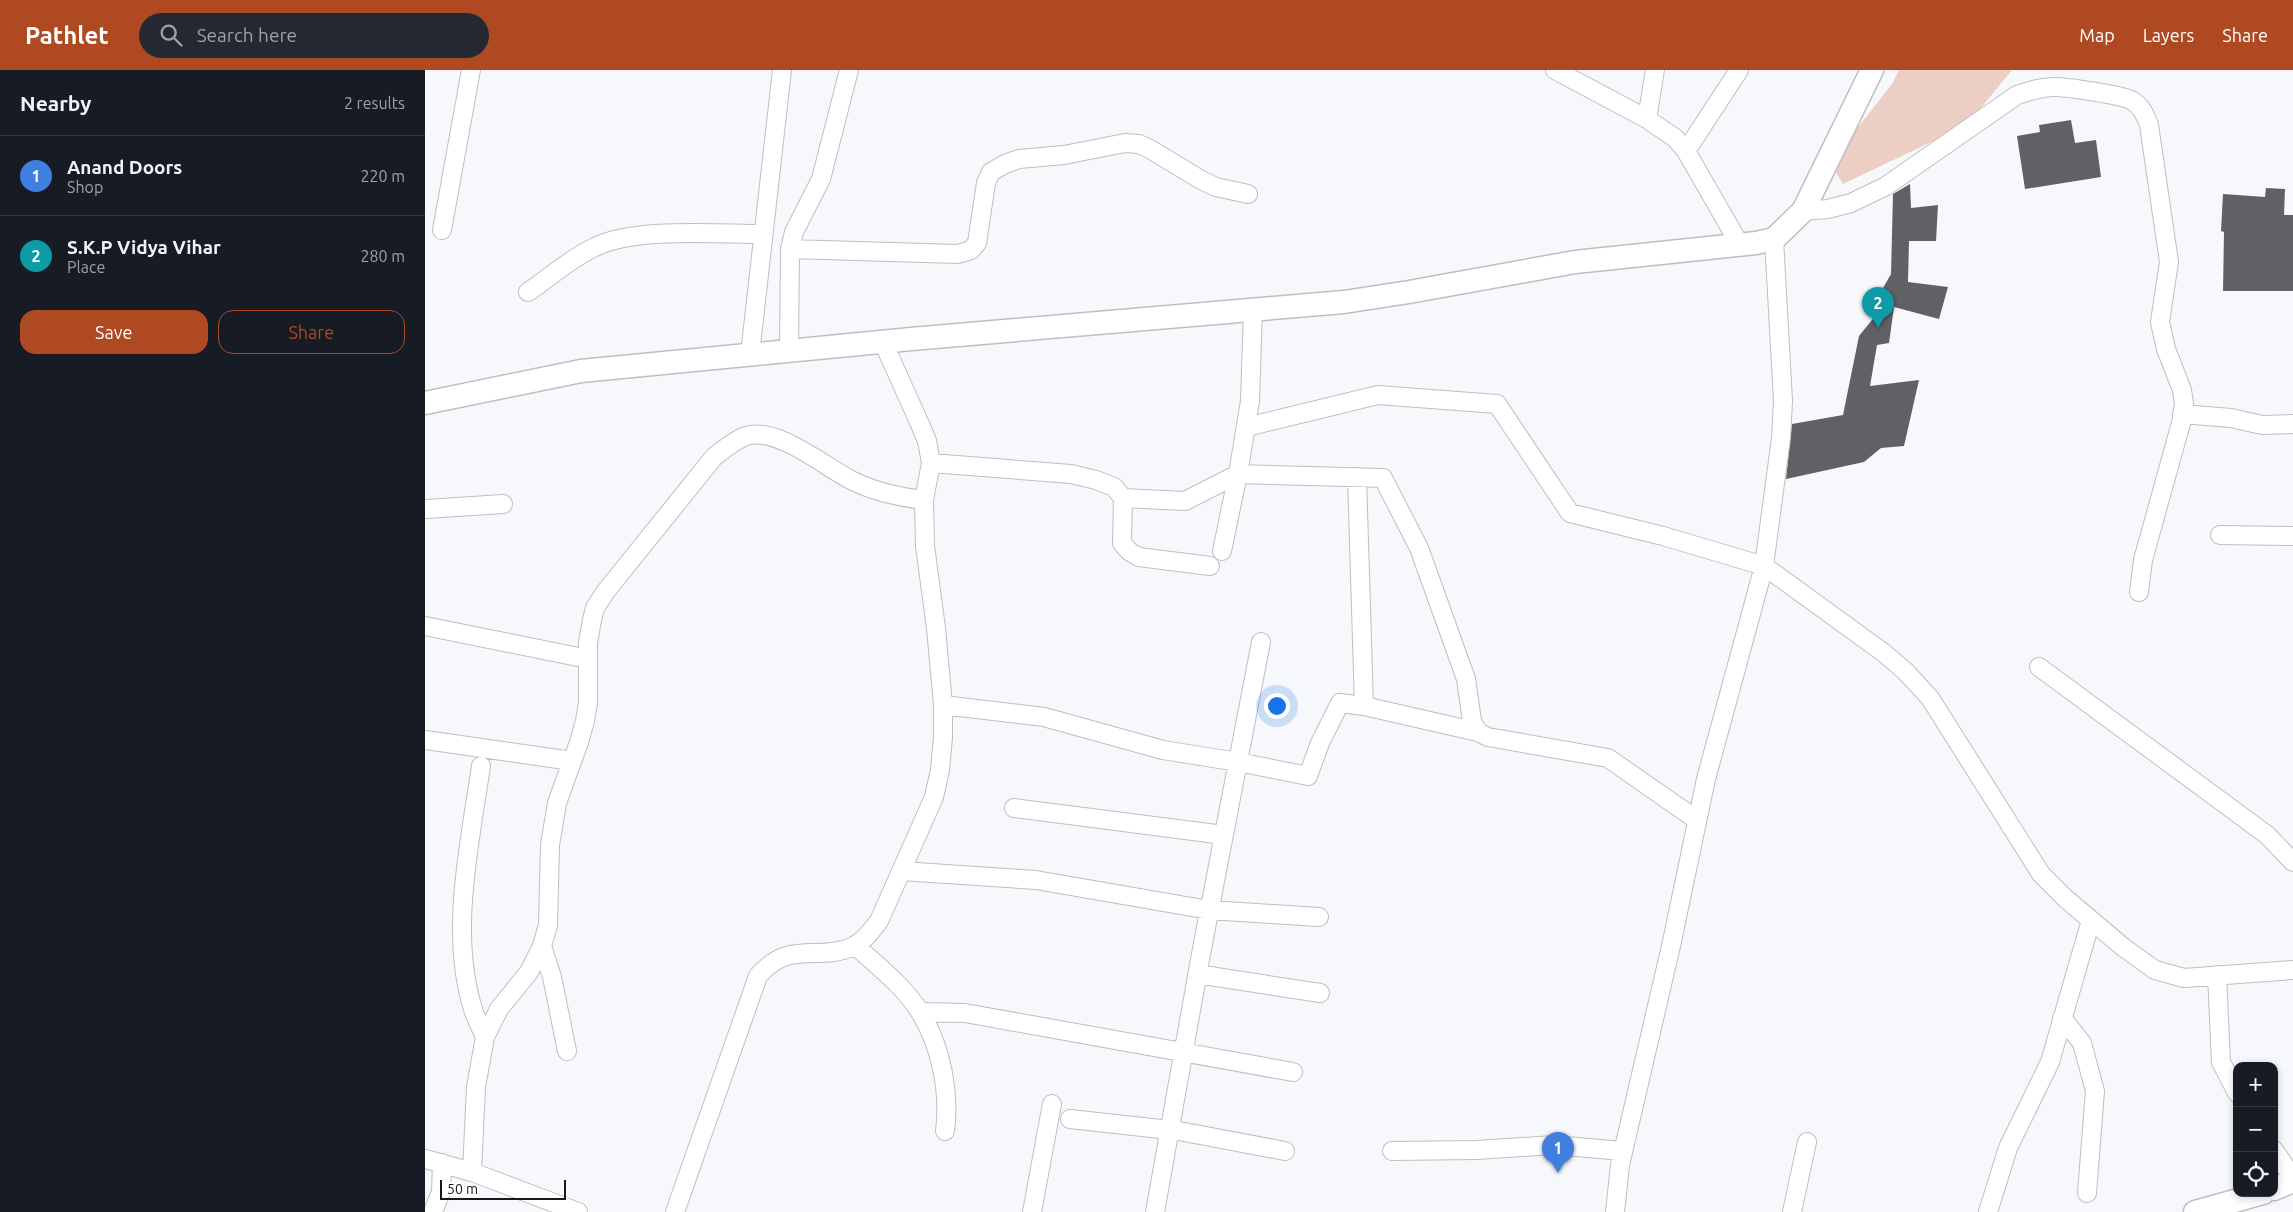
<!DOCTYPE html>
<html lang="en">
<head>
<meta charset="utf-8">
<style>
  body { margin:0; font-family:Ubuntu,sans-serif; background:#242831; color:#f1f3f6 }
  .controls { position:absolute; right:15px; bottom:15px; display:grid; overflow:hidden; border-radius:10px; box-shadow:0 2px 8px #0003 }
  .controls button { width:45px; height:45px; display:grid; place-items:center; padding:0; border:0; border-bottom:1px solid #363941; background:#171b24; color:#f1f3f6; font:25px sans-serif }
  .scale { position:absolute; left:15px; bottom:12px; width:126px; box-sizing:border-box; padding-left:5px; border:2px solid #181819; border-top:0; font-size:14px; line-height:18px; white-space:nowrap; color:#181819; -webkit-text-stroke:4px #fff; paint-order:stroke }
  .you { position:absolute; left:851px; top:635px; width:18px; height:18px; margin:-12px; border:4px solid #fff; border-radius:50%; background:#1a73e8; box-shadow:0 0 0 8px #1a73e833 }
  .badge { display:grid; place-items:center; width:32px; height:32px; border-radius:50%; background:#af4922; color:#fff; font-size:16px; font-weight:700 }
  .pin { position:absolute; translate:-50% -41px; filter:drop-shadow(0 1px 2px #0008) }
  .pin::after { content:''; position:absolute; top:26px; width:18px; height:15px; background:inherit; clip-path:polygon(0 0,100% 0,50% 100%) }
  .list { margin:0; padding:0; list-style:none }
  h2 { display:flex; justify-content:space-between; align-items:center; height:65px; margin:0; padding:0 20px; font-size:21px }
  h2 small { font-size:16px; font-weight:400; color:#9ea1a6 }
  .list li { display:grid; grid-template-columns:32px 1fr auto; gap:15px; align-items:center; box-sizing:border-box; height:80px; padding:0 20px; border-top:1px solid #363941 }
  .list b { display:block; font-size:19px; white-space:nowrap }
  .list p { margin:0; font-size:16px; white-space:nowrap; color:#9ea1a6 }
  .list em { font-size:16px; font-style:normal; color:#9ea1a6 }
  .actions { display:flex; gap:10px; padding:15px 20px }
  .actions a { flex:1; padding:11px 0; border:1px solid #af4922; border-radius:15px; text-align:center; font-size:18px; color:#af4922 }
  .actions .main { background:#af4922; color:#fff }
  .icon { flex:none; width:28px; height:28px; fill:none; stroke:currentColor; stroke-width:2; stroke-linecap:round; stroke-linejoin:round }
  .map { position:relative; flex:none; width:1868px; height:1142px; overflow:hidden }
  header { display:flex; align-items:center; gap:30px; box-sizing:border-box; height:70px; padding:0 25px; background:#af4922; color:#fff }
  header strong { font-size:24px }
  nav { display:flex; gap:28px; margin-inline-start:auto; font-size:18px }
  .search { width:350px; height:45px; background:#242831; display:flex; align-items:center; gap:12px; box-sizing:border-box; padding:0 18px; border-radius:28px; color:#9ea1a6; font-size:19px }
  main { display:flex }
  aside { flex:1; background:#171b24 }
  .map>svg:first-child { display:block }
  .green { fill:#eccec4 }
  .building { fill:#606164 }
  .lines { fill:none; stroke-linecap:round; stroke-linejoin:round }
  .minor-casing { stroke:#bdbfc2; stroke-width:20 }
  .major-casing { stroke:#bdbfc2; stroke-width:25 }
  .minor { stroke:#fff; stroke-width:18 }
  .major { stroke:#fff; stroke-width:22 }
</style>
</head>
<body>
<header>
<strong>Pathlet</strong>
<div class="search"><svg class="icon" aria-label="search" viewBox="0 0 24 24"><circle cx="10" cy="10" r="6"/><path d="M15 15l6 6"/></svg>Search here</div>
<nav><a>Map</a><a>Layers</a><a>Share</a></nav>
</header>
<main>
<aside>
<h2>Nearby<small>2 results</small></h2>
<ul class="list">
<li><span class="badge" style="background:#3f7fe0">1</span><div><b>Anand Doors</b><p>Shop</p></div><em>220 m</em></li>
<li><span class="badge" style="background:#0f9aa8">2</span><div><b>S.K.P Vidya Vihar</b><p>Place</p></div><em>280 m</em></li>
</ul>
<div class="actions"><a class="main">Save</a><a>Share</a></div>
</aside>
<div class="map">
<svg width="1868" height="1142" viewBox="0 0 1868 1142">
  <rect width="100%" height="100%" fill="#f6f8fb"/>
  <path class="green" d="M1474,0H1587L1542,55L1418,114L1405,93L1467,14Z"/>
  <path class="building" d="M1646,50L1650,73L1671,70L1676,107L1600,119L1592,66L1615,62L1614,55Z
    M1485,114L1486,138L1513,135L1511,171H1484L1483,212L1523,217L1514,249L1469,237L1464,273L1452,275L1445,316L1494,310L1479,376L1456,378L1439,392L1361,409L1367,354L1418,345L1434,266L1455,240L1458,218L1466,204L1468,124Z
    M1841,118L1860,119L1859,145H1868V221H1798L1799,162L1796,161L1798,124L1840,127Z"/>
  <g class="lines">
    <defs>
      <path id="minor" d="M1130,0L1222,49L1250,68L1261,81L1315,175
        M1222,49L1230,0
        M1261,81L1314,0
        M1378,141L1403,139L1426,133L1461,116L1592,25C1604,21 1616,17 1629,17C1643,17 1696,25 1706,30C1717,36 1720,45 1724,55L1744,192L1735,252L1741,279L1757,320L1759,334L1756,353L1718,490L1714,522
        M17,160L46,0
        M365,179L533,184L546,180L552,173L561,113L566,102L580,94L594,89L639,85L700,73L714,74L725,79L776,110L791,117L823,124
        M103,222C125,207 146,188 170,177C210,157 292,164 338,164
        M364,282L365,179L369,162L396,109L424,0
        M325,284L357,0
        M1757,344L1806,348L1837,355L1868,354
        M821,357L953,325L1072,334L1145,443L1238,466L1339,496L1459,583L1480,601L1505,628L1616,804L1640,828L1698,877L1730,900L1759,908L1868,900
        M506,393L646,404L671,410L689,417L698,428L697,473L705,482L714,487L785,496
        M932,407L939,636
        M698,428L760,431L813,404L958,408L994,478L1041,609L1047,651L1053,662L1063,667L1183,688L1272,750
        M0,439L78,434
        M1795,465L1868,466
        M797,481L813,404L825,331L828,240
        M0,556L163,589
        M1614,597L1842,765L1868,792
        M518,635L619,647L738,680L813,692L883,706L895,673L915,633L939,636L1053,662
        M0,670L147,691
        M56,696C45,773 24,863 48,939C51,949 56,958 60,967
        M589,738L799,765
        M476,801L611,810L784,840L894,847
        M430,875C452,896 479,916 495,942C516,976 525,1022 520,1061
        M117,876L127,907L142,981
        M772,904L895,923
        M1792,905L1796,992L1812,1023
        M495,942L540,943L868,1002
        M1637,948L1657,973L1670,1021L1662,1123
        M645,1049L754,1061L860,1081
        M1849,1080L1868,1108
        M967,1081L1051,1080L1129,1075L1198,1081
        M0,1089L47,1102L153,1142
        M47,1102L51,1017L60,967L74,939L104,902L117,876L123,855L125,775L132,733L154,672L160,651L163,633V573L167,550L170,538L181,521L289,387C299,379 310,370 321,366C352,356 400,397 426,410C449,422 474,427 499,430
        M8,1142L16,1122L17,1093
        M250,1142L333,906C366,868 393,893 429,876C439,871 447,860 454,851L509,727L515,700L518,667V635L511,558L500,476L499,430L506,393L502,371L494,352L458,272
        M607,1142L627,1034
        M730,1142L776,884L836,572
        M1190,1142L1195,1095L1246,876L1281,709L1339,496L1356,368L1358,331L1349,169
        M1367,1142L1382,1072
        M1563,1142L1583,1078L1625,992L1666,850"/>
      <path id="major" d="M0,333L156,301L486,269L919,232L984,222L1150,192L1331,173L1349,169L1378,141L1447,0
        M1849,1119L1868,1111
        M1770,1142L1838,1123"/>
    </defs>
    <use href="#minor" class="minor-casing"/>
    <use href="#major" class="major-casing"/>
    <use href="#minor" class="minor"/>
    <use href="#major" class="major"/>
  </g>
</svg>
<div class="controls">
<button>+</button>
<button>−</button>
<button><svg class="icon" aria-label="locate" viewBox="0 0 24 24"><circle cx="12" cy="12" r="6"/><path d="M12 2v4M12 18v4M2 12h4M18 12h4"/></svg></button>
</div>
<div class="scale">50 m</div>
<div class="you"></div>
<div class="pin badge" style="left:1133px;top:1103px;background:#3f7fe0">1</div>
<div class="pin badge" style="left:1453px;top:258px;background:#0f9aa8">2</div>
</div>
</main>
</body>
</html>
